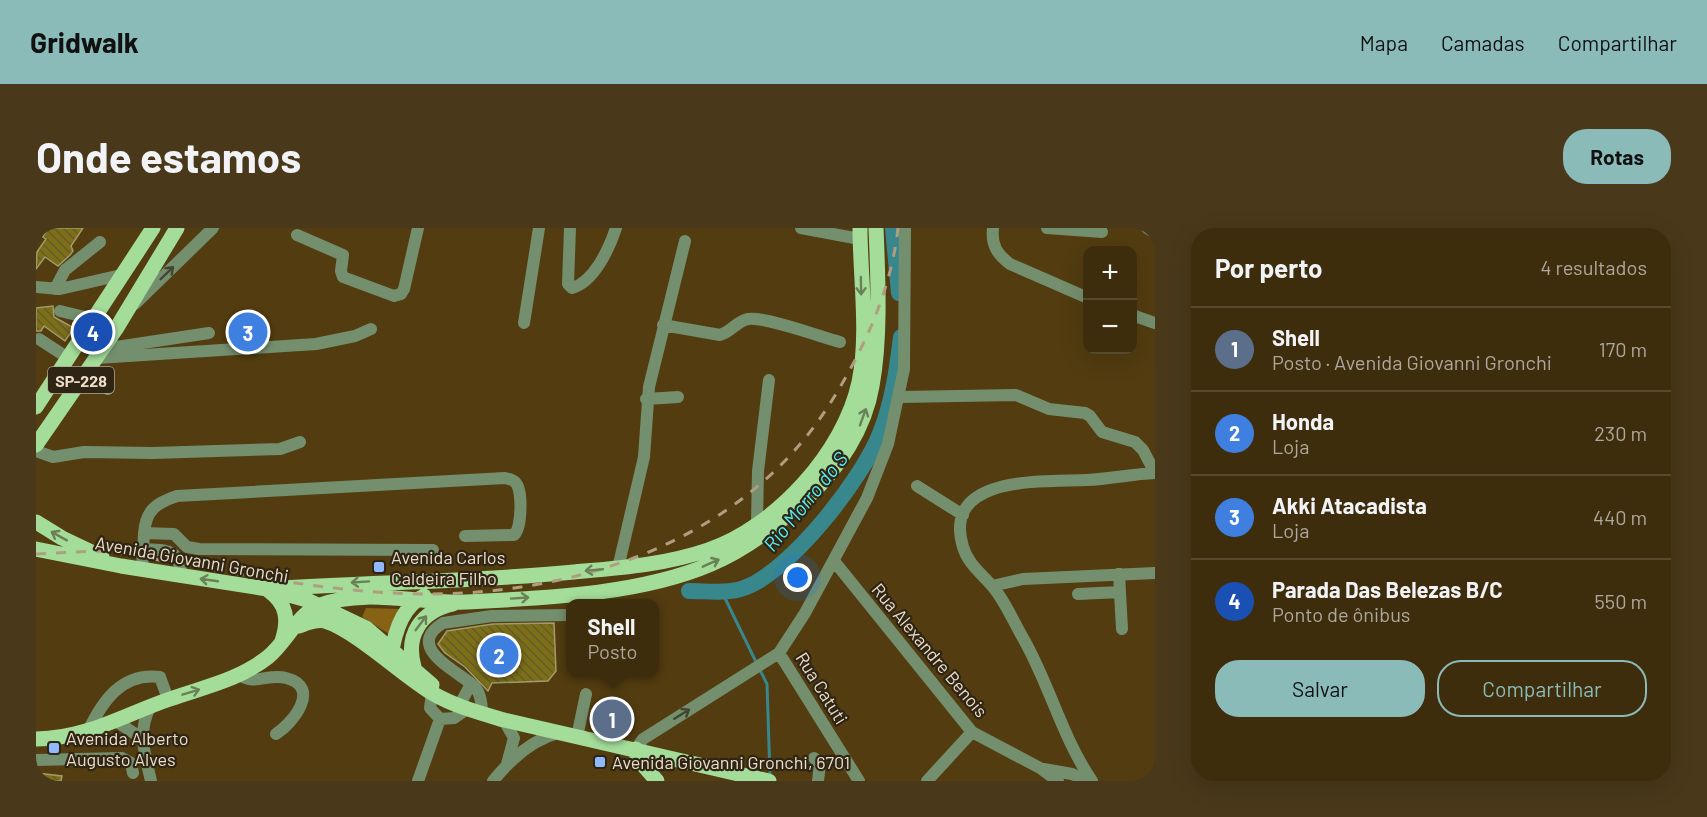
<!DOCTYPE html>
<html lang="pt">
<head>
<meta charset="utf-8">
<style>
  body { margin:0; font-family:Barlow,sans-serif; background:#49391a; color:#f1f3f6 }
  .controls { position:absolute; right:18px; top:18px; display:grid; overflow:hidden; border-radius:12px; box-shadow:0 6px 24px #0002 }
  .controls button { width:54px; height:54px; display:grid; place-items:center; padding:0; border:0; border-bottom:2px solid #57492d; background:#3e2d0c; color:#f1f3f6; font:30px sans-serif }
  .you { position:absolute; left:762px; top:350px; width:21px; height:21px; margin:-15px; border:4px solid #fff; border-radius:50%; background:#1a73e8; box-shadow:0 0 0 9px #1a73e833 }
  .badge { display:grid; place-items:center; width:39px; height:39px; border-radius:50%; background:#8bbbb9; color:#fff; font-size:20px; font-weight:700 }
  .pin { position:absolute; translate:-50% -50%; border:3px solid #fff; box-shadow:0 2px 6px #0006 }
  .popup { position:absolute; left:530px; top:371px; width:93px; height:78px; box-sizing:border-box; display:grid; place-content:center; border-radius:12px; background:#3e2d0c; filter:drop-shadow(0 2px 4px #0005); font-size:20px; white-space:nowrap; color:#ada89d }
  .popup b { font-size:22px; color:#f1f3f6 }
  .popup::after { content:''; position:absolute; left:50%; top:100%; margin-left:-12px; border:12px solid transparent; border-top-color:#3e2d0c }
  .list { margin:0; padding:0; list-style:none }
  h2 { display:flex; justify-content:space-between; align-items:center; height:78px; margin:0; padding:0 24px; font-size:26px }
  h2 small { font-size:20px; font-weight:400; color:#ada89d }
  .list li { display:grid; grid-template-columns:39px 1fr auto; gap:18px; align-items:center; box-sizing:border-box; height:84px; padding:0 24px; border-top:2px solid #57492d }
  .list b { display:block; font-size:22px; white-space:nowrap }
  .list p { margin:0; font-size:20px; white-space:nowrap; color:#ada89d }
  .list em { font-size:20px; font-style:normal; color:#ada89d }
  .actions { display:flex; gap:12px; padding:18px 24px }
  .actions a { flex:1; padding:14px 0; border:2px solid #8bbbb9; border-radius:24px; text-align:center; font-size:21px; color:#8bbbb9 }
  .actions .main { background:#8bbbb9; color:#111 }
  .map { position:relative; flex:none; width:1119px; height:553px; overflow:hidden; border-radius:24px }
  header { display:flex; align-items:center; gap:36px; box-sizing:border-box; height:84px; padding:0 30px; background:#8bbbb9; color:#111 }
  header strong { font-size:28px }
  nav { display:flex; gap:33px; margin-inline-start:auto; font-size:21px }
  .intro { display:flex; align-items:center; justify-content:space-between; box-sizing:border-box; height:144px; padding:0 36px }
  h1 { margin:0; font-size:42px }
  .button { padding:15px 27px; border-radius:24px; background:#8bbbb9; color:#111; font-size:21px; font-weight:700 }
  main { display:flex; gap:36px; padding:0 36px }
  aside { flex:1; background:#3e2d0c; border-radius:24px; box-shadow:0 6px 24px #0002 }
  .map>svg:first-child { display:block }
  .grass { fill:#876214 }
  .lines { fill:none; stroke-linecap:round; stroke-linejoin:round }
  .stream { stroke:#37878c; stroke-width:3 }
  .river { stroke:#37878c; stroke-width:16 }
  .building { fill:url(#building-back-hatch); stroke:#a29b6b; stroke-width:1.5 }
  .minor { stroke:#748f6e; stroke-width:12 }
  .major { stroke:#a4dd99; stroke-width:15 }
  .rail { stroke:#af9e7f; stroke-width:3; stroke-dasharray:10 10; stroke-linecap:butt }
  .oneway { stroke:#44452f }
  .oneway2 { stroke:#6a8156 }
  .poi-dot { fill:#8fb8fd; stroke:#2f2514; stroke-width:2 }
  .labels { text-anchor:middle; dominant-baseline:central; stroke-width:4.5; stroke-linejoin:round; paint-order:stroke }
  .shield { fill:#2f2514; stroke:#b3a692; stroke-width:1.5 }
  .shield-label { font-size:16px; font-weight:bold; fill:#ecdec8 }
  .poi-label { font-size:18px; fill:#ecdec8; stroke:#2f2514; text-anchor:start }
  .street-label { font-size:18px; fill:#ecdec8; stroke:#2f2514 }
  .water-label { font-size:20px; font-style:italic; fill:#55eef7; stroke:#2f2514 }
</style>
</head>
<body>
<header>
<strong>Gridwalk</strong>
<nav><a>Mapa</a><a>Camadas</a><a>Compartilhar</a></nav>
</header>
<div class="intro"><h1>Onde estamos</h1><a class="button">Rotas</a></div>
<main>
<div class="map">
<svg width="1119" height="553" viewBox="0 0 1119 553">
  <defs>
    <pattern id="building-back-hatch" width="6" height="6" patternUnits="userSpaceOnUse" patternTransform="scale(1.5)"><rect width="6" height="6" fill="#7c6f18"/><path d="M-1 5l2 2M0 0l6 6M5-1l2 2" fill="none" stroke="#645b28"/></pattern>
  </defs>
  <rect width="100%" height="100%" fill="#523c10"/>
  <path class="grass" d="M330,380L364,381L353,406L326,389Z"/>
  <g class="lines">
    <path class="stream" d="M686,364L721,436
      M724,442L731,456L734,548"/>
    <path class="river" d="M857,0L863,65
      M653,363C671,363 691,366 708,360C755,343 828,249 845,203C857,172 861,141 865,109"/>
  </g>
  <path class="building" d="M12,0H47L35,18L37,23L34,27L22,38L9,29L0,41L1,24L10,11L7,9Z
    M17,78L18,89L38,100L29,113L8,98L5,103H0V80Z
    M518,395L520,443L512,453L456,455L452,463L429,439L409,425L402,416L411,403L457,396Z
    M569,476L589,481L582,506L563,501Z
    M0,545L26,548L25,553H0Z"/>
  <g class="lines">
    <path class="minor" d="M534,0L532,56L536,60C558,54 573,21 580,0
      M765,0L824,11
      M957,0C955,17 961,26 974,36L1052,70
      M1011,0L1066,4
      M1111,0L1119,5
      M0,5L4,0
      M261,7L307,27L305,43L307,49L358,68L365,66L368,61L382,0
      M0,59L24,61L85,47
      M19,61L29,42L64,14
      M99,76L177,0
      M24,83L57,91
      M1096,87L1119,95
      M488,95L503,0
      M627,97L684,107C695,104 701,93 712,91C729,88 785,109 804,114
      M3,111L32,130
      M67,121L173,105
      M61,130L280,116L319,108L335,101
      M49,147L72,161
      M864,169L980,167L1013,181L1049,185L1054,188L1066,204L1099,214L1107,222L1119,245
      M610,171L642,169
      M0,223L17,229L48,224L117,225L244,221L264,214
      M881,258L927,287
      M721,294L722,243L733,152
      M108,305C110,282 120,275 141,268L469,250C473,251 476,251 479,254C487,261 486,300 478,307L429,308
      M107,321C133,323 142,319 146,349
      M798,333L936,504L1004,540L1022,553
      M582,340L608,229L613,159L649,13
      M106,342L108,305L138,306L151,319L163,321L397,322
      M1083,346L1086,401
      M956,358L987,351L1119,345
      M1042,366L1084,364
      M743,425L823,553
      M205,448C221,457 233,445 250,450C286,459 257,495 240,506
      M396,465L394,480L404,491L418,490L431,481
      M423,478L435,456
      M114,479C101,505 109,526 115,553
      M446,486C446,476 445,466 439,459C426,445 366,420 407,395L456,388L534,387
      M468,492L478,510L471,536
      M80,493L105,510
      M51,505C66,474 85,444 124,449L132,471
      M541,509L550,466
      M600,521L607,511L743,425L769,385L831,270L852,216L868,141L869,0
      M778,530L784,536L782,553
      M0,532L86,530L95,535L97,545
      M1008,541L1036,546L1052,553
      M382,553L404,491
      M457,553C474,532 495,512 522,505
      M891,553L936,504
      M1056,553C1026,509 1013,455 987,410C977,393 969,373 957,359C946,346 932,336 927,319C905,246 1009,254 1051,252C1074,251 1096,246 1119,245"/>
    <path class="major" d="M0,179L117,0
      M0,217L80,101L141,0
      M0,294L26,310L66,329
      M0,321L85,338L231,361L271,372L330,400L396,457
      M231,361C333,354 436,354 538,344C583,340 628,337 672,322C740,299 808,224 823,154C833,107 824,48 824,0
      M233,363C251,376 253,392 246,413
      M263,398C271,395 280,391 289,393C319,402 366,447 396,465C418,478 444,485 468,492L733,553
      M355,429C358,407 366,378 388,368
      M378,439C369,407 385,383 417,376
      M0,511C52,510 87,487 134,471C168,459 203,452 232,429C250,415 262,385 284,377C331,360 382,376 430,374C507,370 603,367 675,336C711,321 744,295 772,269C803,240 829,200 836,158C845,109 842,50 840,0
      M600,521L601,530L621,553"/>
    <path class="rail" d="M0,326L60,323L89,326C177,341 267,360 356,365C521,374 703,321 795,174C828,121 855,63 862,0"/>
  </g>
  <defs><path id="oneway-shaft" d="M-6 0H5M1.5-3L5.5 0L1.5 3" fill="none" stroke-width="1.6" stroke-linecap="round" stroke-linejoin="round" transform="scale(1.5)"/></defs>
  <g class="oneway">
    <use href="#oneway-shaft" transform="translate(131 45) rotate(-44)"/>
    <use href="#oneway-shaft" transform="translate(646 486) rotate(-32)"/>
  </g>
  <g class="oneway2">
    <use href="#oneway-shaft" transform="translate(825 58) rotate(89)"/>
    <use href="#oneway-shaft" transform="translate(827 189) rotate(-70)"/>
    <use href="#oneway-shaft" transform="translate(23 308) rotate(-151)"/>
    <use href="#oneway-shaft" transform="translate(675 335) rotate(-24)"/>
    <use href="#oneway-shaft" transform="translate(558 342) rotate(175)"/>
    <use href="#oneway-shaft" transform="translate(173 352) rotate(-172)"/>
    <use href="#oneway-shaft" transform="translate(324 354) rotate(176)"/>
    <use href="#oneway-shaft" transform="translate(484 370) rotate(-4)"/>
    <use href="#oneway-shaft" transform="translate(385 395) rotate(-53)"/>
    <use href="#oneway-shaft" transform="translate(155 464) rotate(-17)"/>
  </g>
  <g class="poi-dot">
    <rect x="337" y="333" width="12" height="12" rx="3"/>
    <rect x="12" y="514" width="12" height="12" rx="3"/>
    <rect x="558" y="528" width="12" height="12" rx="3"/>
  </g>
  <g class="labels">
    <rect class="shield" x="12" y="139" width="66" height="26" rx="4.5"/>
    <g class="shield-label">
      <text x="45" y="152">SP-228</text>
    </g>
    <g class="poi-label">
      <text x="355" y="329">Avenida Carlos<tspan x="355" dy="21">Caldeira Filho</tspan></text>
      <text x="30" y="510">Avenida Alberto<tspan x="30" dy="21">Augusto Alves</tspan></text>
      <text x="576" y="534">Avenida Giovanni Gronchi, 6701</text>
    </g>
    <g class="street-label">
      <text transform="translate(156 331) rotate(10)">Avenida Giovanni Gronchi</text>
      <text transform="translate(894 422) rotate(50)">Rua Alexandre Benois</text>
      <text transform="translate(786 460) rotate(58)">Rua Catuti</text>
    </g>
    <g class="water-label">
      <text transform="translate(769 273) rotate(-51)">Rio Morro do S</text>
    </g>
  </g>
</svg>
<div class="controls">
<button>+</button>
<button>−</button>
</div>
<div class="you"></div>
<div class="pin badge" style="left:576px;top:491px;background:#5c6f8a">1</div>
<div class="popup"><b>Shell</b>Posto</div>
<div class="pin badge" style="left:463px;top:427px;background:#3f7fe0">2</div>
<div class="pin badge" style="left:212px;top:104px;background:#3f7fe0">3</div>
<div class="pin badge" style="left:57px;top:104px;background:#1a4fb4">4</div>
</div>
<aside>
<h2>Por perto<small>4 resultados</small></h2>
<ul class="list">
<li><span class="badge" style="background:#5c6f8a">1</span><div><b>Shell</b><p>Posto · Avenida Giovanni Gronchi</p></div><em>170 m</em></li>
<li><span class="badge" style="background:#3f7fe0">2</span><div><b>Honda</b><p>Loja</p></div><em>230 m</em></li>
<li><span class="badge" style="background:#3f7fe0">3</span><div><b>Akki Atacadista</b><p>Loja</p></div><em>440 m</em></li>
<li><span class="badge" style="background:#1a4fb4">4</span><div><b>Parada Das Belezas B/C</b><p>Ponto de ônibus</p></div><em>550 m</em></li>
</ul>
<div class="actions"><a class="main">Salvar</a><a>Compartilhar</a></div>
</aside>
</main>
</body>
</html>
